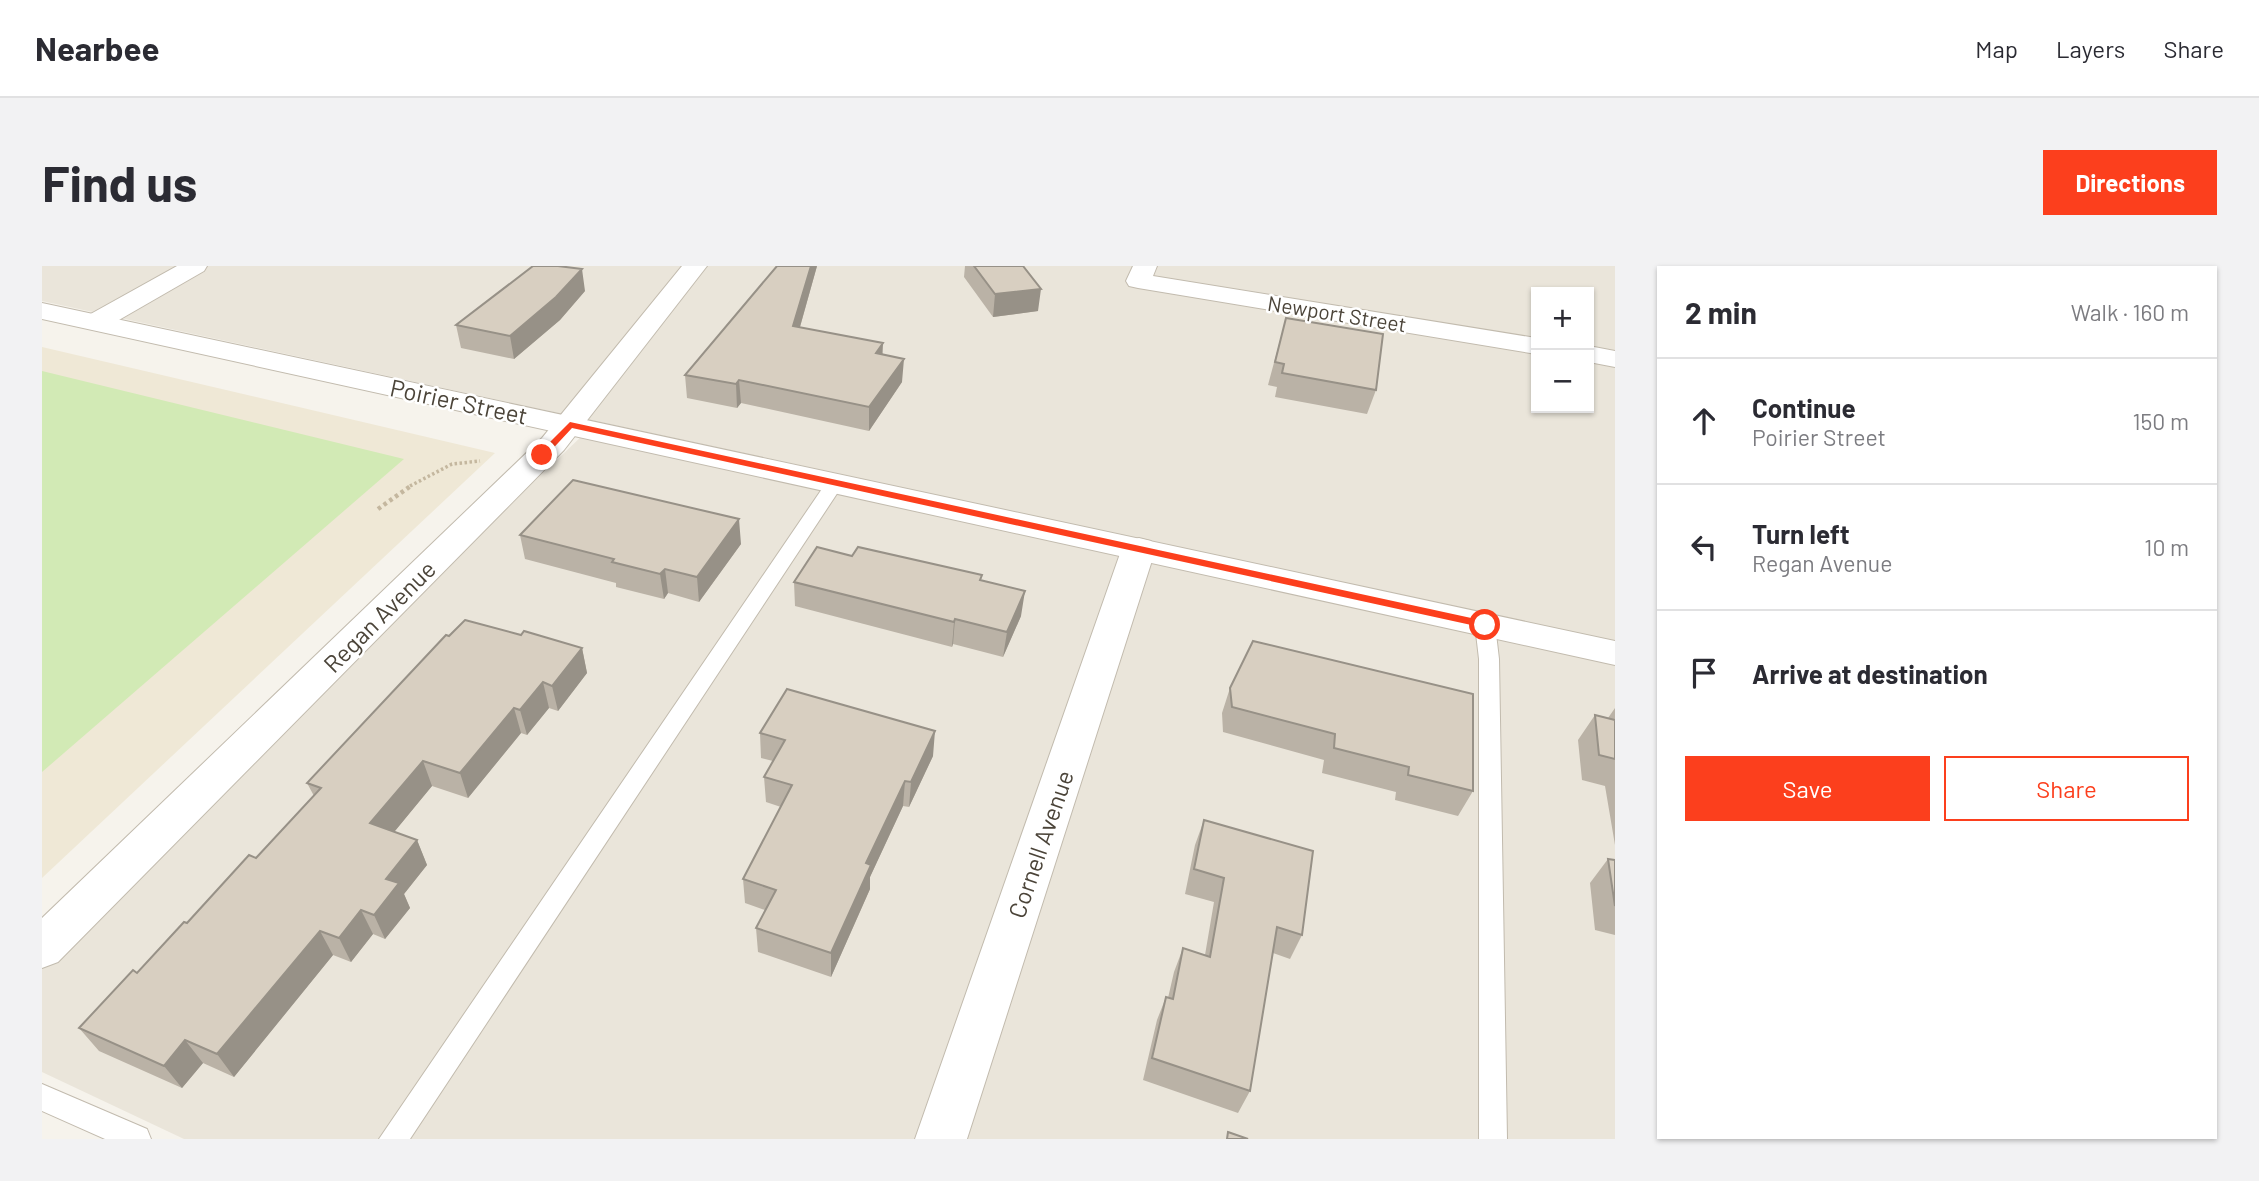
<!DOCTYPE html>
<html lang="en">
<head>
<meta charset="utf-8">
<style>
  body { margin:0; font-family:Barlow,sans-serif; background:#f2f2f3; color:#2b2b33 }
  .controls { position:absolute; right:21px; top:21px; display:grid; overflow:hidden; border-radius:0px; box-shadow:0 2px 5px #0004 }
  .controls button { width:63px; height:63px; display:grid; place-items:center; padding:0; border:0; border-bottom:2px solid #e1e1e2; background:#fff; color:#2b2b33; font:35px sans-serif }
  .stop { position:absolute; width:21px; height:21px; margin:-16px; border:5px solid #fc3f1d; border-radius:50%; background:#fff }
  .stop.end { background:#fc3f1d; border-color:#fff; box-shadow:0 2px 7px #0008 }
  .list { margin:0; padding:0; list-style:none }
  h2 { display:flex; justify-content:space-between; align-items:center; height:91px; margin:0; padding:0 28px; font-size:30px }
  h2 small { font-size:23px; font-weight:400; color:#7c7c81 }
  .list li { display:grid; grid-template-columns:46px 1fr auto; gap:21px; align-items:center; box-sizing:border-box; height:126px; padding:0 28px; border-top:2px solid #e1e1e2 }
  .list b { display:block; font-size:26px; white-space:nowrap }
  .list p { margin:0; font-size:23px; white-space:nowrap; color:#7c7c81 }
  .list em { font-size:23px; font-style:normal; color:#7c7c81 }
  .actions { display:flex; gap:14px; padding:21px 28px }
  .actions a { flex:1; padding:16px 0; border:2px solid #fc3f1d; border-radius:0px; text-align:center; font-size:24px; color:#fc3f1d }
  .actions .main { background:#fc3f1d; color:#fff }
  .icon { flex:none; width:38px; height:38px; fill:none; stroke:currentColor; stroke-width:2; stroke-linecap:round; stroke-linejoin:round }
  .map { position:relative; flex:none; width:1573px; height:873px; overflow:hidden; border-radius:0px }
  header { display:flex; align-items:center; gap:42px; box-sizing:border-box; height:98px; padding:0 35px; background:#fff; border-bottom:2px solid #e1e1e2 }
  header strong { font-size:33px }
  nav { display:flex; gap:38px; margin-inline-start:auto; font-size:24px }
  .intro { display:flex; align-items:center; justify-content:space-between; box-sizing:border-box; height:168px; padding:0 42px }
  h1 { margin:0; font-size:49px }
  .button { padding:18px 32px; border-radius:0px; background:#fc3f1d; color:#fff; font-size:24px; font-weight:700 }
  main { display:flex; gap:42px; padding:0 42px }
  aside { flex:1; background:#fff; border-radius:0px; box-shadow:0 2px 5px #0004 }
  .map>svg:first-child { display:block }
  .residential { fill:#eae5da; fill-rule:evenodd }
  .education { fill:#efe8d6 }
  .green { fill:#d2eab5 }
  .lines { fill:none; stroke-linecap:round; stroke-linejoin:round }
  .service-casing { stroke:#c2bbae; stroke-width:2 }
  .minor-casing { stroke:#c2bbae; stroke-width:2 }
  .tertiary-casing { stroke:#c2bbae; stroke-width:2 }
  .path-far1 { stroke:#c4b79f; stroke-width:3.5; stroke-dasharray:2.5 2.5; stroke-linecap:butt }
  .path { stroke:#c4b79f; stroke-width:4.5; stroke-dasharray:3.5 3.5; stroke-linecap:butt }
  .service { fill:#fff; fill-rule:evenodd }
  .minor { fill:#fff; fill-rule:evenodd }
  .tertiary { fill:#fff; fill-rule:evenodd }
  .wall { fill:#bab2a6 }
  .shaded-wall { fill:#979187 }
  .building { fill:#d8cfc1; stroke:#979187; stroke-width:2 }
  .route { fill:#fc3f1d }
  .labels { text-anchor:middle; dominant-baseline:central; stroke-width:5; stroke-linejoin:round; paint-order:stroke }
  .far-street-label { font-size:21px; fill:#4b4439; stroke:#fff }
  .street-label { font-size:24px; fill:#4b4439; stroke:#fff }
</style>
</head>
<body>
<header>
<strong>Nearbee</strong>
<nav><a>Map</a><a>Layers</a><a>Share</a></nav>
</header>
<div class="intro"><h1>Find us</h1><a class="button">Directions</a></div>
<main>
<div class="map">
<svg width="1573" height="873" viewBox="0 0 1573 873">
  <rect width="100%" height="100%" fill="#f6f3ec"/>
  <path class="residential" d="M0,0H1573V376L0,35ZM1494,26H1547V142H1494Z
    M542,168L1573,392V873H142L0,806V685Z"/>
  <path class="education" d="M0,81L453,187L0,612Z"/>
  <path class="green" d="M0,105L362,193L0,506Z"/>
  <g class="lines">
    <defs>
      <path id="service" d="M793,212L802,217L368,873H337L784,217Z
        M1443,353L1450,354L1453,359L1457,393L1465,873H1437V393L1433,359L1436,354Z
        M0,818L105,863L109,873H63L0,845Z"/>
      <path id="minor" d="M135,0H165L162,5L63,62L54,64L45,62L41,56L45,50Z
        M640,0H665L522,184L16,696L0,702V652L500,172Z
        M1091,0H1115L1111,10L1494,72V88L1096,22L1087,20L1084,15Z
        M1547,80L1573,85V101L1547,96Z
        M1097,272L1109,275L1114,282L925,873H873L1080,282L1085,275Z"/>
      <path id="tertiary" d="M0,37L1573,375V399L0,53Z"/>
    </defs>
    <use href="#service" class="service-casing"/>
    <use href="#minor" class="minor-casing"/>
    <use href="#tertiary" class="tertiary-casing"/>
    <path class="path-far1" d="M368,220L410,198L438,195"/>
    <path class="path" d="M336,243L370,219"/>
    <use href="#service" class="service"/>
    <use href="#minor" class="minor"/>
    <use href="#tertiary" class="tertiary"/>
  </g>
  <path class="wall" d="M775,0L758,61L841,88L860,116L827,165L699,137L695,142L645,132L643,109Z
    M923,0H981L996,45L951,51L922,11Z
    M543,25L518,54L472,93L419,82L414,59Z
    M1244,52L1334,124L1325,148L1233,131L1235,121L1226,119Z
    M478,269L699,278L657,336L626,327L622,333L574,321V317L483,293Z
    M810,290L940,309L939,314L979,350L961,391L911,378L910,381L753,340L752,316Z
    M407,370L540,382L545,407L516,445L507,442L485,469L479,467L426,532L390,520L352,566L375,574L385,599L362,628L368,642L343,673L331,668L309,696L291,689L192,811L161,797L140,822L57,785L37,762L214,592L272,530L265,517Z
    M1188,422L1431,525L1416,550L1353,534L1354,526L1280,507L1282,494L1181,466L1180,447Z
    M1573,442V579L1563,520L1540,514L1536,474L1553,449L1566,452Z
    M718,467L891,490L867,541L861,540L828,611V623L789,711L716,686L714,662L723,644L703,637L701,613L739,541L724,536L722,511L731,495L719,492Z
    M1162,554L1260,669L1248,693L1231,687L1208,825L1196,847L1101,814L1115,754L1124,731L1126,732L1132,706L1141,682L1163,689L1172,636L1143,628L1153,579Z
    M1566,593L1573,594V669L1553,664L1548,617Z"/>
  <path class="shaded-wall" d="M769,0H775L752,82L751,60Z
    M540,3L543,25L518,54L472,93L468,70Z
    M999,23L996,45L951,51L953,28Z
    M841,77L840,100L834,87Z
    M862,93L860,116L827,165V141Z
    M697,114L699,137L695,142L694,118Z
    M697,253L699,278L657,336L655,311Z
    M623,303L626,327L622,333L618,308Z
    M983,325L979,350L961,391L965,366Z
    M913,353L911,378L910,381L912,356Z
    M540,382L545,407L516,445L510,420Z
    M501,416L507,442L485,469L478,444Z
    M472,442L479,467L426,532L418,507Z
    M893,465L891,490L867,541L869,516Z
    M381,495L390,520L339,582L328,557Z
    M863,515L861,540L828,611V623L789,711V687L824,597Z
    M375,574L385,599L362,628L368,642L343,673L332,649L344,613Z
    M319,644L331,668L309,696L297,672Z
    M278,665L291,689L192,811L175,788Z
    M143,774L161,797L140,822L122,800Z"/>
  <path class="building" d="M491,0H516L540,3L514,31L468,70L414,59Z
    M735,0H769L751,60L841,77L834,87L862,93L827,141L697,114L694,118L643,109Z
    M932,0H981L999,23L953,28Z
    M1244,52L1341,68L1334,124L1240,107L1242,98L1233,96Z
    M531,214L697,253L655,311L623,303L618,308L570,296L572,293L478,269Z
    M775,281L810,290L816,281L940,309L938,314L983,325L965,366L913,353L912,356L752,316Z
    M423,354L479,369L482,365L540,382L510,420L501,416L478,444L472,442L418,507L381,495L328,557L375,574L344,613L357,617L332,649L319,644L297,672L278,665L175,788L143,774L122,800L37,762L91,704L95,707L142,656L145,657L207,589L214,592L279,522L265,517L404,369L407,370Z
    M1211,375L1431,428V525L1366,509L1367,501L1292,482L1293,468L1190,441L1188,422Z
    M745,423L893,465L869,516L863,515L824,597L829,599L789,687L714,662L734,624L701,613L750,519L722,511L743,474L718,467Z
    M1553,449L1573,454V493L1557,489Z
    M1162,554L1271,585L1260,669L1235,661L1208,825L1110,792L1124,731L1131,733L1141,682L1168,691L1182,612L1152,603Z
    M1566,593L1573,594V640Z
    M1186,866L1206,873H1185Z"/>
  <path class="route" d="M528,156L1443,355L1449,359L1443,362L530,162L503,191H497V187Z"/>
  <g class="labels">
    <g class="far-street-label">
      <text transform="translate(1295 47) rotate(9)">Newport Street</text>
    </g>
    <g class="street-label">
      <text transform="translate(417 135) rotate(12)">Poirier Street</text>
      <text transform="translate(337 350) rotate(-45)">Regan Avenue</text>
      <text transform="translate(998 578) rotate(-71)">Cornell Avenue</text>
    </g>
  </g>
</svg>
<div class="controls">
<button>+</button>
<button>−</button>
</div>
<div class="stop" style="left:1443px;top:359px"></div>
<div class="stop end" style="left:500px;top:189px"></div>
</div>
<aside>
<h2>2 min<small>Walk · 160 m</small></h2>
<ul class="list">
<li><svg class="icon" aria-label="ahead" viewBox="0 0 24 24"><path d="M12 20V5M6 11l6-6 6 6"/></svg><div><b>Continue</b><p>Poirier Street</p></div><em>150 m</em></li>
<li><svg class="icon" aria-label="left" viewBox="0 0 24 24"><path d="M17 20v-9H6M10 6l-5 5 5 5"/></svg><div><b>Turn left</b><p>Regan Avenue</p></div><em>10 m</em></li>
<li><svg class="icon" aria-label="arrive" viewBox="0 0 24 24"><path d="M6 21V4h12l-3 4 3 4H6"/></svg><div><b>Arrive at destination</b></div></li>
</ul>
<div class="actions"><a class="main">Save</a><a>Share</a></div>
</aside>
</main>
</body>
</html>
